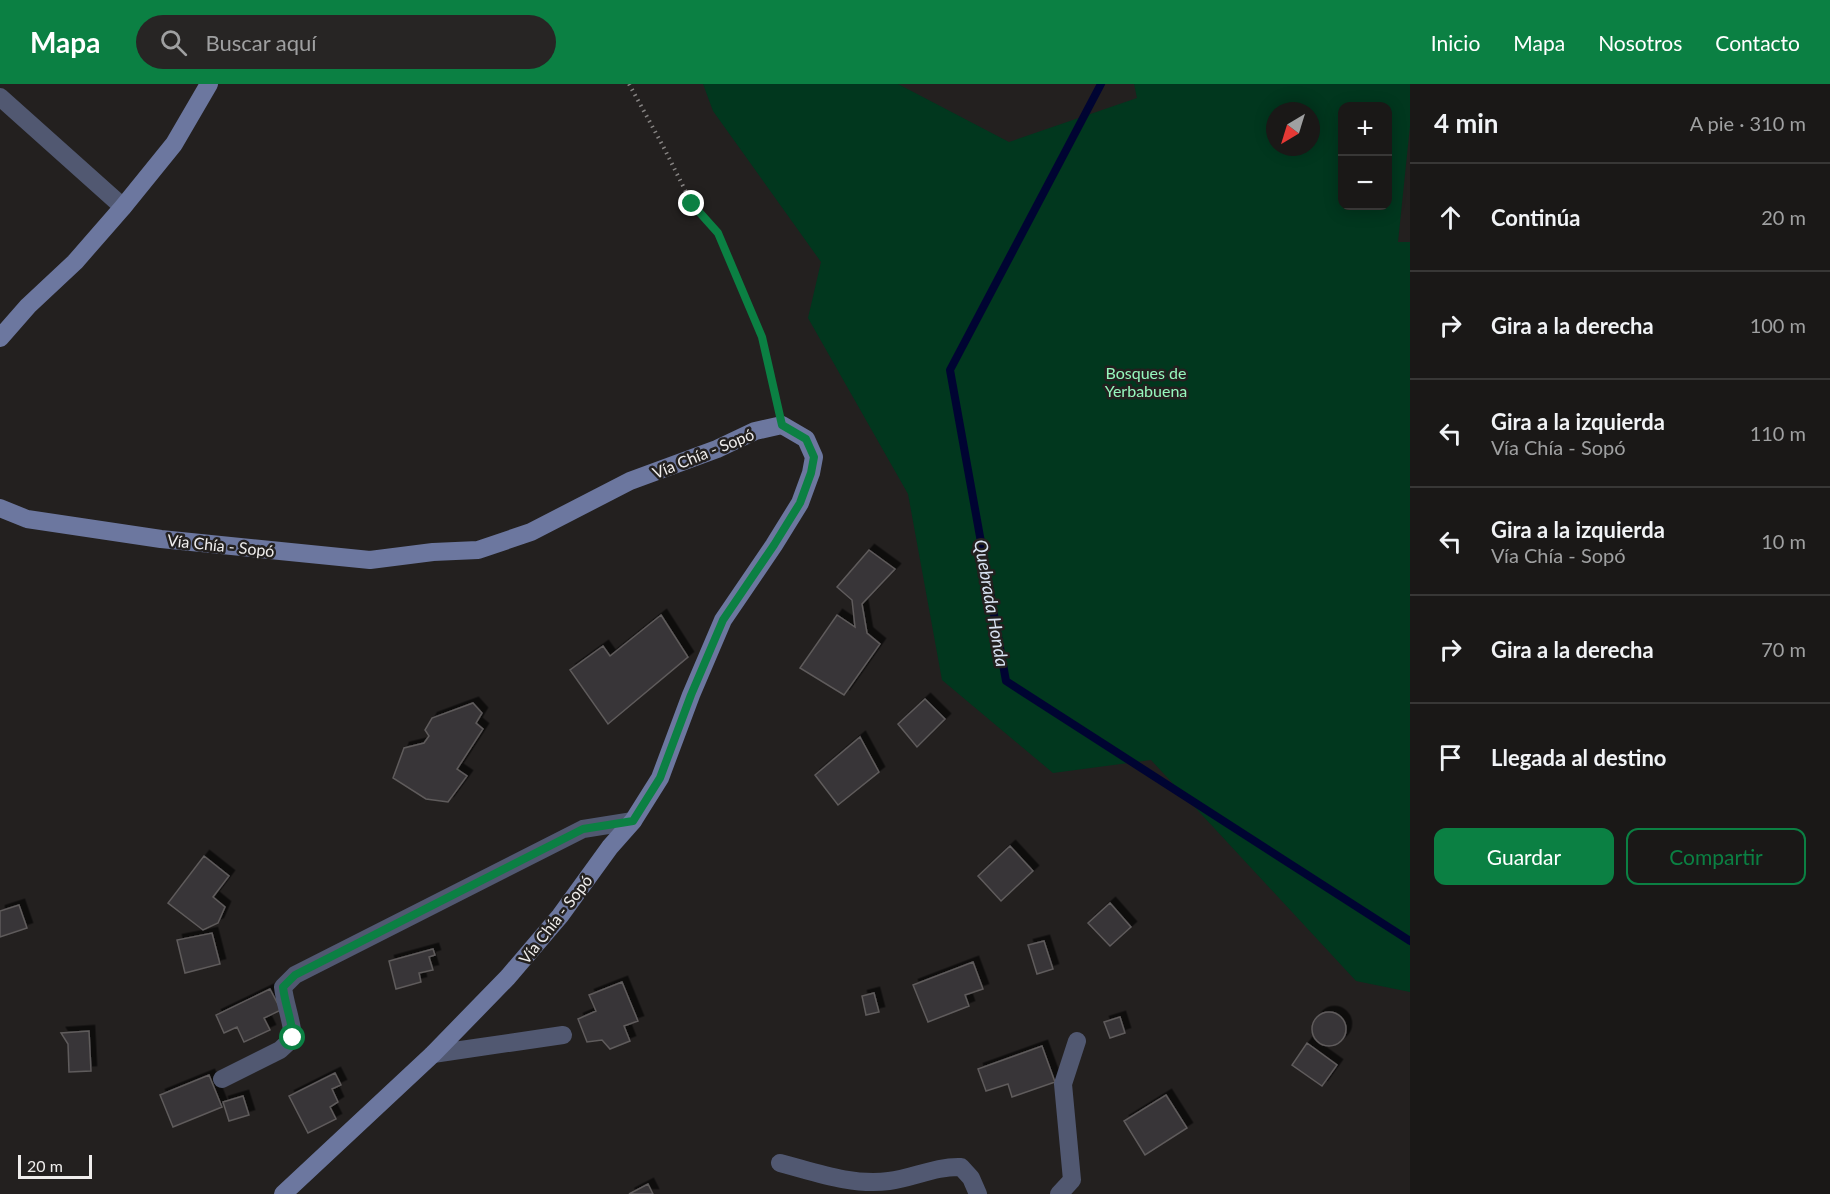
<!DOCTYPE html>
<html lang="es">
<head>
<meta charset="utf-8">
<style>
  body { margin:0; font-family:Lato,sans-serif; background:#272524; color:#f1f3f6 }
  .controls { position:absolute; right:18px; top:18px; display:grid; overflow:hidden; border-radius:12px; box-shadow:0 3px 15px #0003 }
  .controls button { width:54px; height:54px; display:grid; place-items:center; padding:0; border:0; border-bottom:2px solid #383736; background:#1a1817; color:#f1f3f6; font:30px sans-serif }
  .compass { position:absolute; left:1266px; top:18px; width:54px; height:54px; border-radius:50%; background:#1a1817; box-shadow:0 3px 15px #0003; rotate:218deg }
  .scale { position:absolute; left:18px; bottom:15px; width:74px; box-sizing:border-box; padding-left:6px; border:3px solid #efedec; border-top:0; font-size:16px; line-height:21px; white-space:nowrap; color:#efedec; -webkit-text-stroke:4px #23201f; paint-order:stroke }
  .stop { position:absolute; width:18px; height:18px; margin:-14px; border:4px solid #0b8043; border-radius:50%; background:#fff }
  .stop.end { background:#0b8043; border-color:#fff; box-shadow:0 2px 6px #0008 }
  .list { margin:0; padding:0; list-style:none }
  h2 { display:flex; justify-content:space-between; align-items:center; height:78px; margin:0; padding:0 24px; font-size:26px }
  h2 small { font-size:20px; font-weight:400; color:#9fa0a1 }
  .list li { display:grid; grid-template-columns:39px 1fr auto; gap:18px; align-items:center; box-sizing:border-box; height:108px; padding:0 24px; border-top:2px solid #383736 }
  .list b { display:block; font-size:22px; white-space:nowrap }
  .list p { margin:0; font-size:20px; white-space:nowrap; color:#9fa0a1 }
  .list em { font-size:20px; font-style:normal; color:#9fa0a1 }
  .actions { display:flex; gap:12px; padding:18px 24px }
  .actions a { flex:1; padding:14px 0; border:2px solid #0b8043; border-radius:12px; text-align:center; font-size:21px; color:#0b8043 }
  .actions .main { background:#0b8043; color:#fff }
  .icon { flex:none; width:33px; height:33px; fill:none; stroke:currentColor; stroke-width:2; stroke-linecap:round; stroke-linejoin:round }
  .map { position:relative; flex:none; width:1410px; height:1110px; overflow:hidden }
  header { display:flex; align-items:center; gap:36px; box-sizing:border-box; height:84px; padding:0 30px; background:#0b8043; color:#fff }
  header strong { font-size:28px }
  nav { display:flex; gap:33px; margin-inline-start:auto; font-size:21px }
  .search { width:420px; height:54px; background:#272524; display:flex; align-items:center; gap:15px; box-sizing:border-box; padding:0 21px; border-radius:33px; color:#9fa0a1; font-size:22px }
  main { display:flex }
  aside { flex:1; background:#1a1817 }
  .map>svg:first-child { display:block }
  .green { fill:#01371e; fill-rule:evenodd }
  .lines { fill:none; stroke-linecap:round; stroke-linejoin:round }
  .stream { stroke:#000432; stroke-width:8 }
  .building { fill:#393637; stroke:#5f5b5c; stroke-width:1.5; filter:url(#shadow) }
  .path { stroke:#868382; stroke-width:4; stroke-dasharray:1.5 4.5; stroke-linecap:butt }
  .street { stroke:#515871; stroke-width:18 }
  .secondary { stroke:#6c779f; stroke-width:18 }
  .route { stroke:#0b8043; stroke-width:8 }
  .labels { text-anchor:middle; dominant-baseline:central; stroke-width:5; stroke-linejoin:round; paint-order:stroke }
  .park-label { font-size:16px; fill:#96f7bd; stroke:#23201f }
  .street-label { font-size:16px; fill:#efedec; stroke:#23201f }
  .water-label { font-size:18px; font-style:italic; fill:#d9e3f3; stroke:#23201f }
</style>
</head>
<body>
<header>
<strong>Mapa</strong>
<div class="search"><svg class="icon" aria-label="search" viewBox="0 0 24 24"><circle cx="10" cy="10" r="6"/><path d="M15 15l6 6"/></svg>Buscar aquí</div>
<nav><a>Inicio</a><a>Mapa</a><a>Nosotros</a><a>Contacto</a></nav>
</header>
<main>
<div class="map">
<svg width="1410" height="1110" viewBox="0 0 1410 1110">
  <defs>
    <filter id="shadow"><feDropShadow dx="5.5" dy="-5.5" stdDeviation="0" flood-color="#0009"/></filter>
  </defs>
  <rect width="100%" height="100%" fill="#23201f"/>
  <path class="green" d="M703,0H898L1009,58L1137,14L1134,0H1410V42L1398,158H1410V908L1356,897L1151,676L1053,689L942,596L908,410L808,234L821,178L713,27ZM1342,22H1388V122H1342ZM1275,27H1311V63H1275Z"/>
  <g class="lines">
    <path class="stream" d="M1101,0L950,286L1006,597L1410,857"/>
  </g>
  <path class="building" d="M869,466L895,485L862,520L867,549L880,560L844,611L800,584L837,531L855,543L852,516L837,503Z
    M661,531L688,573L608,640L570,586L603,562L610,572Z
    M925,615L945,635L917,663L898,640Z
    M473,619L482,629L476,639L483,645L457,685L467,692L448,718L426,715L393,694L404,664L424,659L429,652L425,646L432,634Z
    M860,653L879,688L838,721L815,691Z
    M1010,762L1033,787L1001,817L978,792Z
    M204,772L229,792L213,813L225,823L218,839L203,846L168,819Z
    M1110,819L1131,843L1110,862L1088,839Z
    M19,821L27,844L0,853V827Z
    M212,849L220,880L185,889L177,856Z
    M1044,857L1053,885L1037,890L1028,861Z
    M433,865L435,871L429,873L433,886L419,889L421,898L396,905L389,877Z
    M973,878L983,905L965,911L969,922L928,938L913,901Z
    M622,898L638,937L624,942L630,957L610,965L602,956L587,958L578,935L596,927L589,911Z
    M270,905L281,926L264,934L270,946L244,958L237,943L224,949L216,931Z
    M874,909L879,928L866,931L862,912Z
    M1312 945a17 17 0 1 1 34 0a17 17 0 1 1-34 0Z
    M1120,933L1125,949L1110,954L1104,938Z
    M89,947L91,987L69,988L68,960L61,949Z
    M1307,959L1337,981L1322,1002L1292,981Z
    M1042,962L1055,998L1012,1013L1008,1000L986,1007L978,985Z
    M335,989L341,1001L332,1005L338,1018L330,1023L336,1035L308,1049L289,1012Z
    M209,991L222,1023L173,1043L160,1011Z
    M1166,1011L1187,1044L1145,1071L1124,1037Z
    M243,1012L249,1031L229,1037L223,1018Z
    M648,1100L653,1110H629Z"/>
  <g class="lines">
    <path class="path" d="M629,0L663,62L692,120L718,149L762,253L777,323"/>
    <path class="street" d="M0,13L123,123
      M433,970L563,951
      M222,995L280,966L293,954C292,936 285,921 283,903L295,891L583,745L633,737
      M780,1079C815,1088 852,1102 889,1097C913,1094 936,1082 961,1083L971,1094L978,1110
      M1059,1110L1072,1096L1063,1000L1077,957"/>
    <path class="secondary" d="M0,254L28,222L75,178L123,123L174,60L209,0
      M0,424L27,435L161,455L370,476L433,468L478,466L531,448L630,397L717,365L755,347L782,341L806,355L814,373L811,389L800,419L774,461L723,536L691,611L660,694L633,737L610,763L560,832L508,893L433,970L283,1110"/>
  </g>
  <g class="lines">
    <path class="route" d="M293,954C292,936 285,921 283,903L295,891L583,745L633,737L660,694L691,611L723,536L774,461L800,419L811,389L814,373L806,355L782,341L762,253L718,149L692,120"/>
  </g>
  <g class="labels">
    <g class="park-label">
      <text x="1146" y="288">Bosques de<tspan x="1146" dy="18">Yerbabuena</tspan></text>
    </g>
    <g class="street-label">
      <text transform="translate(703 369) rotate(-22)">Vía Chía - Sopó</text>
      <text transform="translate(221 461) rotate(6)">Vía Chía - Sopó</text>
      <text transform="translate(555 835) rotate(-52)">Vía Chía - Sopó</text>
    </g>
    <g class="water-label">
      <text transform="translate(992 519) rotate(80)">Quebrada Honda</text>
    </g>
  </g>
</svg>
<div class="controls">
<button>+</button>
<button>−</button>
</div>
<svg class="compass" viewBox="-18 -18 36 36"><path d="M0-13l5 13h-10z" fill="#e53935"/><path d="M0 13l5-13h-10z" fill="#9fa0a1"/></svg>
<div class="scale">20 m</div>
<div class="stop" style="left:293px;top:954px"></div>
<div class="stop end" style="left:692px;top:120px"></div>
</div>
<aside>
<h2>4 min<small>A pie · 310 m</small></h2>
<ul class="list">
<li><svg class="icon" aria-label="ahead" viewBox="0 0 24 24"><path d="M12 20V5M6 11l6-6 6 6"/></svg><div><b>Continúa</b></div><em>20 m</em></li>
<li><svg class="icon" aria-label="right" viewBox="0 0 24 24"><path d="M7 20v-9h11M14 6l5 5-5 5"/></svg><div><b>Gira a la derecha</b></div><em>100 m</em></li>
<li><svg class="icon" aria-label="left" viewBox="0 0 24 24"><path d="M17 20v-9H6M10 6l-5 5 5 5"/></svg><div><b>Gira a la izquierda</b><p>Vía Chía - Sopó</p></div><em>110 m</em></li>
<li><svg class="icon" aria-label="left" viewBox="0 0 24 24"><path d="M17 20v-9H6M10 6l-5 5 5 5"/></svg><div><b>Gira a la izquierda</b><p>Vía Chía - Sopó</p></div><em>10 m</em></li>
<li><svg class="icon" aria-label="right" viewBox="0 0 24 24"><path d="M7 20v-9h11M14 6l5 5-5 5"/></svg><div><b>Gira a la derecha</b></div><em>70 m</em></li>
<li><svg class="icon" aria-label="arrive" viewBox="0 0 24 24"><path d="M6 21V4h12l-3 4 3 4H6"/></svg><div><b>Llegada al destino</b></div></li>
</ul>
<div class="actions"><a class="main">Guardar</a><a>Compartir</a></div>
</aside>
</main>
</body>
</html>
